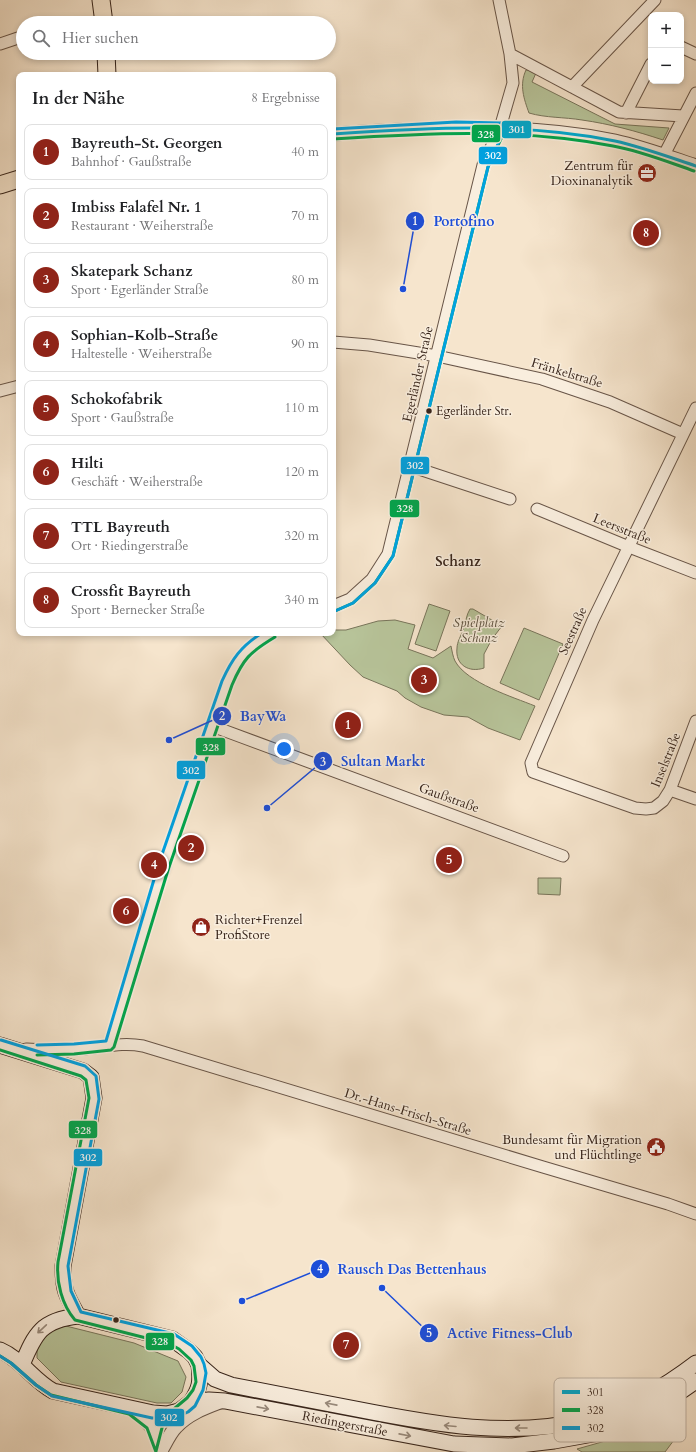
<!DOCTYPE html>
<html lang="de">
<head>
<meta charset="utf-8">
<style>
  body { margin:0; font-family:Cardo,serif; background:#f2f2f2; color:#202124 }
  .controls { position:absolute; right:12px; top:12px; display:grid; overflow:hidden; border-radius:8px; box-shadow:0 2px 6px #0003 }
  .controls button { width:36px; height:36px; display:grid; place-items:center; padding:0; border:0; border-bottom:1px solid #e0e0e0; background:#fff; color:#202124; font:20px sans-serif }
  .you { position:absolute; left:284px; top:749px; width:14px; height:14px; margin:-10px; border:3px solid #fff; border-radius:50%; background:#1a73e8; box-shadow:0 0 0 6px #1a73e833 }
  .badge { display:grid; place-items:center; width:26px; height:26px; border-radius:50%; background:#8f2418; color:#fff; font-size:13px; font-weight:700 }
  .pin { position:absolute; translate:-50% -50%; border:2px solid #fff; box-shadow:0 1px 4px #0006 }
  .list { margin:0; padding:0; list-style:none }
  h2 { display:flex; justify-content:space-between; align-items:center; height:52px; margin:0; padding:0 16px; font-size:17px }
  h2 small { font-size:13px; font-weight:400; color:#757577 }
  .list li { display:grid; grid-template-columns:26px 1fr auto; gap:12px; align-items:center; box-sizing:border-box; height:56px; margin:0 8px 8px; padding:0 8px; border:1px solid #e0e0e0; border-radius:8px }
  .list b { display:block; font-size:15px; white-space:nowrap }
  .list p { margin:0; font-size:13px; white-space:nowrap; color:#757577 }
  .list em { font-size:13px; font-style:normal; color:#757577 }
  .icon { flex:none; width:22px; height:22px; fill:none; stroke:currentColor; stroke-width:2; stroke-linecap:round; stroke-linejoin:round }
  .map { position:relative; flex:none; width:696px; height:1452px; overflow:hidden }
  .search { position:absolute; background:#fff; box-shadow:0 2px 6px #0003; left:16px; top:16px; width:320px; height:44px; display:flex; align-items:center; gap:10px; box-sizing:border-box; padding:0 14px; border-radius:22px; color:#757577; font-size:15px }
  .panel { position:absolute; background:#fff; box-shadow:0 2px 6px #0003; left:16px; top:72px; width:320px; height:564px; border-radius:8px }
  .map>svg:first-child { display:block }
  .green { fill:#b8c59b; stroke:#78755b }
  .lines { fill:none; stroke-linecap:round; stroke-linejoin:round }
  .minor-casing { stroke:#685548; stroke-width:13 }
  .tertiary-casing { stroke:#685548; stroke-width:15 }
  .secondary-casing { stroke:#38251b; stroke-width:17 }
  .primary-casing { stroke:#38251b; stroke-width:19 }
  .minor { stroke:#f9eede; stroke-width:11 }
  .tertiary { stroke:#f9eede; stroke-width:13 }
  .secondary { stroke:#f9eede; stroke-width:15 }
  .primary { stroke:#f6e5cd; stroke-width:17 }
  .bus-1-casing { stroke:#f9eede; stroke-width:6 }
  .bus-2-casing { stroke:#f9eede; stroke-width:6 }
  .bus-3-casing { stroke:#f9eede; stroke-width:6 }
  .bus-1 { stroke:#00a9ce; stroke-width:3 }
  .bus-2 { stroke:#00a64d; stroke-width:3 }
  .bus-3 { stroke:#00a1e0; stroke-width:3 }
  .oneway { stroke:#988a7c }
  .bus-dot { fill:#38251b; stroke:#f9eede; stroke-width:1.5 }
  .labels { text-anchor:middle; dominant-baseline:central; stroke-width:3; stroke-linejoin:round; paint-order:stroke }
  .bus-label { font-size:12px; fill:#38251b; stroke:#f9eede; text-anchor:start }
  .poi-label { font-size:13px; fill:#38251b; stroke:#f9eede; text-anchor:end }
  .street-label { font-size:13px; fill:#38251b; stroke:#f9eede }
  .park-label { font-size:13px; font-style:italic; fill:#584d3b; stroke:#f9eede }
  .neighbourhood-label { font-size:14px; font-weight:bold; fill:#38251b; stroke:#f9eede }
  .key { fill:#f9eede; stroke:#bfb2a4; stroke-width:1 }
  .key-label { font-size:11px; fill:#38251b }
  .leader { fill:none; stroke:#1d4ed8; stroke-width:1.5 }
  .callout-dot { fill:#1d4ed8; stroke:#f9eede; stroke-width:1.5 }
  .mark-label { font-size:12px; text-anchor:middle; font-weight:bold; fill:#fff }
  .callout-label { font-size:14px; text-anchor:middle; font-weight:bold; fill:#1d4ed8; stroke:#f9eede; stroke-width:3; stroke-linejoin:round; paint-order:stroke }
  .line-badge { stroke:#f9eede; stroke-width:1.5 }
  .badge-label { font-size:11px; text-anchor:middle; font-weight:bold; fill:#fff }
</style>
</head>
<body>
<div class="map">
<svg width="696" height="1452" viewBox="0 0 696 1452">
  <rect width="100%" height="100%" fill="#f6e5cd"/>
  <filter id="stains"><feTurbulence type="fractalNoise" baseFrequency=".005" numOctaves="4"/><feColorMatrix values="0 0 0 0 .2 0 0 0 0 .09 0 0 0 0 .02 0 0 0 .5 -.17"/></filter>
  <radialGradient id="worn" r=".72"><stop offset=".6" stop-color="#630" stop-opacity="0"/><stop offset="1" stop-color="#630" stop-opacity=".3"/></radialGradient>
  <path class="green" d="M526,70H531L536,73L532,82L615,124L669,128L663,140C636,131 610,124 582,120C564,117 546,118 529,113C524,99 519,85 526,70Z
    M429,604L450,611L436,651L415,644Z
    M470,609H473L502,626L492,639L484,654V668C469,673 455,665 457,648C457,642 461,636 463,630C466,623 466,615 470,609Z
    M395,620L415,625L408,649L433,658L451,646C452,651 453,657 455,661C467,683 513,697 535,706L520,740L488,728L468,717L444,715L421,707L405,698L397,691L363,677L350,665L320,633H333V630H346L378,621Z
    M524,628L563,644L539,700L500,683Z
    M538,878H561L560,895L538,894Z
    M66,1326L134,1343L178,1361L186,1377L182,1392L171,1403H157L61,1382L37,1358V1344L44,1331Z
    M667,1415L683,1428L665,1452H582L577,1449L623,1436Z"/>
  <g class="lines">
    <defs>
      <path id="minor" d="M0,44L18,38
        M681,47L696,54
        M510,54L619,112L683,116
        M572,87L655,0
        M626,113L651,64
        M664,155L696,93
        M333,342L369,345L437,356L542,379L610,402L683,434
        M0,391L19,386
        M696,408L593,620L531,763L533,772L635,808L646,809L654,808L663,801L670,790L696,721
        M410,466L510,499
        M537,509L629,547L696,573
        M333,606L350,599L372,579L388,554L483,165L500,128L513,83L510,54L499,0
        M212,726L563,856
        M670,790L696,799
        M110,1045L163,868L227,683C239,654 244,649 272,633
        M26,1049C46,1050 65,1051 85,1049C106,1047 122,1042 143,1046L543,1167L668,1204L696,1214"/>
      <path id="tertiary" d="M333,134C428,128 521,122 615,141C642,147 669,157 696,166
        M131,1409C151,1423 154,1427 161,1451
        M161,1451C165,1444 170,1433 176,1427C188,1414 204,1408 220,1402"/>
      <path id="secondary" d="M0,1045L83,1071L91,1077L94,1098L63,1266C63,1290 66,1295 78,1316
        M0,1350C21,1359 33,1380 53,1391L153,1413L167,1414L179,1411L191,1402L209,1400L225,1401L454,1444L512,1446L554,1441L593,1434L631,1420L664,1403L696,1381
        M22,1365C35,1333 42,1320 78,1316L172,1339L189,1351L195,1357L199,1365L215,1379L231,1385C273,1393 314,1401 356,1409C432,1424 512,1439 589,1419C626,1410 666,1386 696,1363
        M191,1402C200,1388 201,1382 199,1365"/>
      <path id="primary" d="M101,0L104,23
        M106,53L107,75
        M0,185L19,179"/>
    </defs>
    <use href="#minor" class="minor-casing"/>
    <use href="#tertiary" class="tertiary-casing"/>
    <use href="#secondary" class="secondary-casing"/>
    <use href="#primary" class="primary-casing"/>
    <use href="#minor" class="minor"/>
    <use href="#tertiary" class="tertiary"/>
    <use href="#secondary" class="secondary"/>
    <use href="#primary" class="primary"/>
    <defs>
      <path id="bus-1" d="M333,134C427,128 522,122 615,141C642,147 669,157 696,166"/>
      <path id="bus-2" d="M333,139C427,133 520,128 613,146C641,151 668,162 694,171
        M335,611L353,603L375,583L393,556L488,167L505,130
        M0,1050L81,1076L86,1080L89,1098L58,1262C56,1282 62,1305 75,1320L170,1344L179,1349L191,1360L194,1366L196,1382L193,1390L187,1398L175,1408L163,1424L156,1451
        M37,1055L74,1054L111,1050L114,1047L168,870L232,685C243,659 250,652 275,637
        M0,1356L11,1363L36,1385L51,1395L129,1414L147,1428L156,1452"/>
      <path id="bus-3" d="M333,129L456,122L501,123L504,125L505,128L488,167L393,556L375,583L353,603L335,611
        M37,1045L74,1044L106,1041L158,866L222,681C232,659 241,646 262,633
        M0,1356L11,1363L36,1385L52,1396L152,1418L177,1417L188,1412L195,1406L203,1390L206,1373L204,1364L201,1357L192,1346L174,1334L81,1312L71,1291L68,1266L99,1099L96,1076L85,1066L1,1040"/>
    </defs>
    <use href="#bus-1" class="bus-1-casing"/>
    <use href="#bus-2" class="bus-2-casing"/>
    <use href="#bus-3" class="bus-3-casing"/>
    <use href="#bus-1" class="bus-1"/>
    <use href="#bus-2" class="bus-2"/>
    <use href="#bus-3" class="bus-3"/>
  </g>
  <defs><path id="oneway-shaft" d="M-6 0H5M1.5-3L5.5 0L1.5 3" fill="none" stroke-width="1.6" stroke-linecap="round" stroke-linejoin="round"/></defs>
  <g class="oneway">
    <use href="#oneway-shaft" transform="translate(42 1329) rotate(137)"/>
    <use href="#oneway-shaft" transform="translate(331 1404) rotate(-169)"/>
    <use href="#oneway-shaft" transform="translate(263 1408) rotate(11)"/>
    <use href="#oneway-shaft" transform="translate(450 1426) rotate(-175)"/>
    <use href="#oneway-shaft" transform="translate(521 1428) rotate(180)"/>
    <use href="#oneway-shaft" transform="translate(405 1435) rotate(11)"/>
  </g>
  <defs>
    <symbol id="office-disc" viewBox="-11 -11 22 22"><circle r="9.5" fill="#8f2418" stroke="#f9eede"/><path d="M-6-3h4V-5.5h4V-3h4V5H-6ZM-1-4.5V-3h2v-1.5ZM-6 0V1H6V0Z" fill="#fff"/></symbol>
    <symbol id="shop-disc" viewBox="-11 -11 22 22"><circle r="9.5" fill="#8f2418" stroke="#f9eede"/><path d="M-5-2.5h2.3a2.7 3.5 0 0 1 5.4 0H5L5.5 6h-11ZM-1.5-2.5h3a1.5 2.3 0 0 0-3 0Z" fill="#fff"/></symbol>
    <symbol id="civic-disc" viewBox="-11 -11 22 22"><circle r="9.5" fill="#8f2418" stroke="#f9eede"/><path d="M-.6-6.5H3V-4.5H.6V-3L4-1V1h2V6H-6V1h2V-1L-.6-3ZM-1.2 2.5V6h2.4V2.5Z" fill="#fff"/></symbol>
  </defs>
  <g fill-rule="evenodd">
    <use href="#office-disc" x="636" y="162" width="22" height="22"/>
    <use href="#shop-disc" x="190" y="916" width="22" height="22"/>
    <use href="#civic-disc" x="645" y="1136" width="22" height="22"/>
  </g>
  <g class="bus-dot">
    <circle cx="429" cy="411" r="3.5"/>
    <circle cx="116" cy="1320" r="3.5"/>
  </g>
  <g class="labels">
    <g class="bus-label">
      <text x="436" y="411">Egerländer Str.</text>
    </g>
    <g class="poi-label">
      <text x="633" y="166">Zentrum für<tspan x="633" dy="15">Dioxinanalytik</tspan></text>
      <text x="215" y="920" text-anchor="start">Richter+Frenzel<tspan x="215" dy="15">ProfiStore</tspan></text>
      <text x="642" y="1140">Bundesamt für Migration<tspan x="642" dy="15">und Flüchtlinge</tspan></text>
    </g>
    <g class="street-label">
      <text transform="translate(567 373) rotate(17)">Fränkelstraße</text>
      <text transform="translate(418 374) rotate(-77)">Egerländer Straße</text>
      <text transform="translate(622 529) rotate(22)">Leersstraße</text>
      <text transform="translate(573 631) rotate(-66)">Seestraße</text>
      <text transform="translate(666 760) rotate(-68)">Inselstraße</text>
      <text transform="translate(449 798) rotate(20)">Gaußstraße</text>
      <text transform="translate(408 1112) rotate(17)">Dr.-Hans-Frisch-Straße</text>
      <text transform="translate(345 1424) rotate(11)">Riedingerstraße</text>
    </g>
    <g class="park-label">
      <text x="479" y="623">Spielplatz<tspan x="479" dy="15">Schanz</tspan></text>
    </g>
    <g class="neighbourhood-label">
      <text x="458" y="561">Schanz</text>
    </g>
  </g>
  <rect x="554" y="1378" width="132" height="64" rx="6" class="key"/>
  <rect x="562" y="1390" width="18" height="4" fill="#00a9ce"/>
  <rect x="562" y="1408" width="18" height="4" fill="#00a64d"/>
  <rect x="562" y="1426" width="18" height="4" fill="#00a1e0"/>
  <g class="key-label">
    <text x="587" y="1396">301</text>
    <text x="587" y="1414">328</text>
    <text x="587" y="1432">302</text>
  </g>
  <path class="leader" d="M403 289L415 221M169 740L222 716M267 808L323 761M242 1301L320 1269M382 1288L429 1333"/>
  <g class="callout-dot">
    <circle cx="403" cy="289" r="4"/>
    <circle cx="169" cy="740" r="4"/>
    <circle cx="267" cy="808" r="4"/>
    <circle cx="242" cy="1301" r="4"/>
    <circle cx="382" cy="1288" r="4"/>
    <circle cx="415" cy="221" r="10"/>
    <circle cx="222" cy="716" r="10"/>
    <circle cx="323" cy="761" r="10"/>
    <circle cx="320" cy="1269" r="10"/>
    <circle cx="429" cy="1333" r="10"/>
  </g>
  <g class="mark-label">
    <text x="415" y="225">1</text>
    <text x="222" y="720">2</text>
    <text x="323" y="766">3</text>
    <text x="320" y="1273">4</text>
    <text x="429" y="1337">5</text>
  </g>
  <g class="callout-label">
    <text x="464" y="226">Portofino</text>
    <text x="263" y="721">BayWa</text>
    <text x="383" y="766">Sultan Markt</text>
    <text x="412" y="1274">Rausch Das Bettenhaus</text>
    <text x="510" y="1338">Active Fitness-Club</text>
  </g>
  <g class="line-badge">
    <rect x="501" y="120" width="31" height="19" rx="4" fill="#00a9ce"/>
    <rect x="471" y="124" width="30" height="19" rx="4" fill="#00a64d"/>
    <rect x="478" y="146" width="30" height="19" rx="4" fill="#00a1e0"/>
    <rect x="400" y="456" width="30" height="19" rx="4" fill="#00a1e0"/>
    <rect x="389" y="499" width="31" height="19" rx="4" fill="#00a64d"/>
    <rect x="195" y="737" width="31" height="19" rx="4" fill="#00a64d"/>
    <rect x="176" y="760" width="30" height="20" rx="4" fill="#00a1e0"/>
    <rect x="68" y="1120" width="30" height="19" rx="4" fill="#00a64d"/>
    <rect x="73" y="1148" width="30" height="19" rx="4" fill="#00a1e0"/>
    <rect x="145" y="1332" width="30" height="19" rx="4" fill="#00a64d"/>
    <rect x="154" y="1408" width="31" height="19" rx="4" fill="#00a1e0"/>
  </g>
  <g class="badge-label">
    <text x="517" y="133">301</text>
    <text x="486" y="138">328</text>
    <text x="493" y="159">302</text>
    <text x="415" y="469">302</text>
    <text x="405" y="512">328</text>
    <text x="211" y="751">328</text>
    <text x="191" y="774">302</text>
    <text x="83" y="1134">328</text>
    <text x="88" y="1161">302</text>
    <text x="160" y="1345">328</text>
    <text x="169" y="1421">302</text>
  </g>
  <rect width="100%" height="100%" filter="url(#stains)"/>
  <rect width="100%" height="100%" fill="url(#worn)"/>
</svg>
<div class="controls">
<button>+</button>
<button>−</button>
</div>
<div class="you"></div>
<div class="pin badge" style="left:348px;top:725px">1</div>
<div class="pin badge" style="left:191px;top:848px">2</div>
<div class="pin badge" style="left:424px;top:680px">3</div>
<div class="pin badge" style="left:154px;top:865px">4</div>
<div class="pin badge" style="left:449px;top:860px">5</div>
<div class="pin badge" style="left:126px;top:911px">6</div>
<div class="pin badge" style="left:346px;top:1345px">7</div>
<div class="pin badge" style="left:646px;top:233px">8</div>
<div class="search"><svg class="icon" aria-label="search" viewBox="0 0 24 24"><circle cx="10" cy="10" r="6"/><path d="M15 15l6 6"/></svg>Hier suchen</div>
<section class="panel">
<h2>In der Nähe<small>8 Ergebnisse</small></h2>
<ul class="list">
<li><span class="badge">1</span><div><b>Bayreuth-St. Georgen</b><p>Bahnhof · Gaußstraße</p></div><em>40 m</em></li>
<li><span class="badge">2</span><div><b>Imbiss Falafel Nr. 1</b><p>Restaurant · Weiherstraße</p></div><em>70 m</em></li>
<li><span class="badge">3</span><div><b>Skatepark Schanz</b><p>Sport · Egerländer Straße</p></div><em>80 m</em></li>
<li><span class="badge">4</span><div><b>Sophian-Kolb-Straße</b><p>Haltestelle · Weiherstraße</p></div><em>90 m</em></li>
<li><span class="badge">5</span><div><b>Schokofabrik</b><p>Sport · Gaußstraße</p></div><em>110 m</em></li>
<li><span class="badge">6</span><div><b>Hilti</b><p>Geschäft · Weiherstraße</p></div><em>120 m</em></li>
<li><span class="badge">7</span><div><b>TTL Bayreuth</b><p>Ort · Riedingerstraße</p></div><em>320 m</em></li>
<li><span class="badge">8</span><div><b>Crossfit Bayreuth</b><p>Sport · Bernecker Straße</p></div><em>340 m</em></li>
</ul>
</section>
</div>
</body>
</html>
